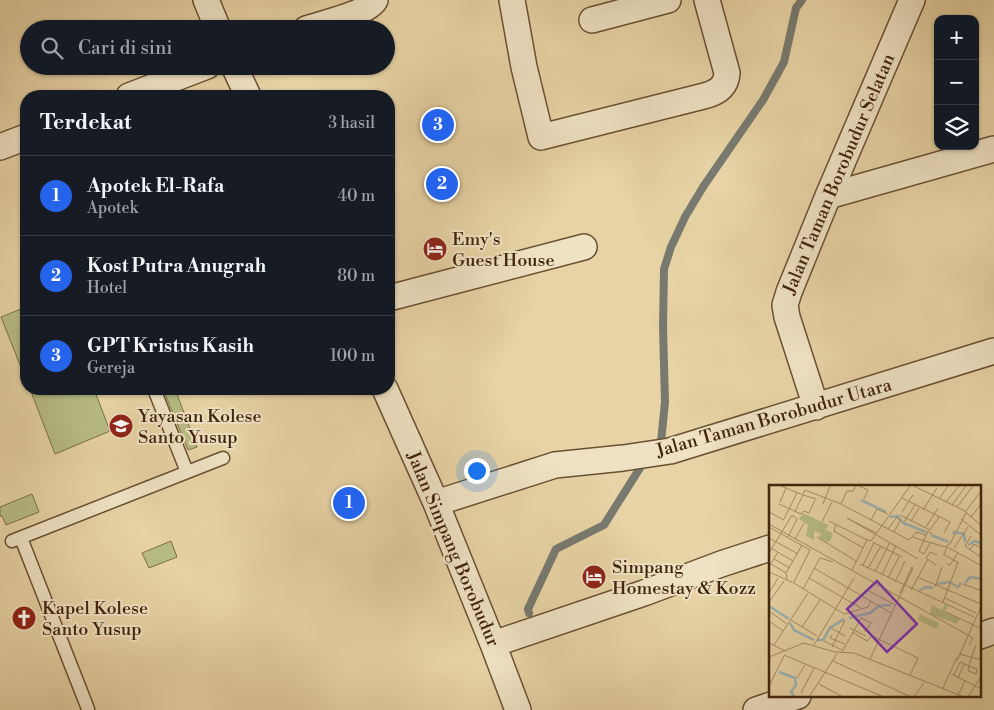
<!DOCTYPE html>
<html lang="id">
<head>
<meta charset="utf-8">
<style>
  body { margin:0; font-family:"Libre Bodoni",serif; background:#20242c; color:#f1f3f6 }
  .controls { position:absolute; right:15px; top:15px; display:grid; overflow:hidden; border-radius:10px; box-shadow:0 1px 4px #0004 }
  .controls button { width:45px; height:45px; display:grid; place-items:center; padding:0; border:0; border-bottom:1px solid #363941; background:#171b24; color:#f1f3f6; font:25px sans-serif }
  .you { position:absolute; left:476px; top:470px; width:18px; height:18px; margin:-12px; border:4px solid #fff; border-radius:50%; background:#1a73e8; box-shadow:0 0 0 8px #1a73e833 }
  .badge { display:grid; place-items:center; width:32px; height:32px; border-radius:50%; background:#2563eb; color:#fff; font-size:16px; font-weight:700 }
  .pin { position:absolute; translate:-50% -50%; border:2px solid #fff; box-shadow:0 1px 5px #0006 }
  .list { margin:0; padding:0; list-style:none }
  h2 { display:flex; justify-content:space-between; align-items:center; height:65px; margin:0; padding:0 20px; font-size:21px }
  h2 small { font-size:16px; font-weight:400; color:#9ea1a6 }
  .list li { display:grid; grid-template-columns:32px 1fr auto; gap:15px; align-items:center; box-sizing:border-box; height:80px; padding:0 20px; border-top:1px solid #363941 }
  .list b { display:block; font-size:19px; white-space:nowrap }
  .list p { margin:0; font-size:16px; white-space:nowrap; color:#9ea1a6 }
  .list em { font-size:16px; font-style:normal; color:#9ea1a6 }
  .icon { flex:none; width:28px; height:28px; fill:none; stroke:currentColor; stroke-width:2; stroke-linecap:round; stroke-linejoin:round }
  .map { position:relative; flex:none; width:994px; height:710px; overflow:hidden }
  .search { position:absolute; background:#171b24; box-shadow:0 1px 4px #0004; left:20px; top:20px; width:375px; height:55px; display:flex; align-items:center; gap:12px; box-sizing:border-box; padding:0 18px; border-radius:28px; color:#9ea1a6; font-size:19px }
  .panel { position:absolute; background:#171b24; box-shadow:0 1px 4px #0004; left:20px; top:90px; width:375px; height:305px; border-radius:20px }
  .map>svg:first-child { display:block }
  .green { fill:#b7bc85; stroke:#7c7048 }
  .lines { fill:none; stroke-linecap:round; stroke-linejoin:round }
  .stream { stroke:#787a70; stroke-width:8 }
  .lane-casing { stroke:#6a5032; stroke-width:15 }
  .street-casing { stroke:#6a5032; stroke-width:28 }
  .lane { stroke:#efe2c4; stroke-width:12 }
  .street { stroke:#efe2c4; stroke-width:25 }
  .labels { text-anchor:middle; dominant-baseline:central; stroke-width:4; stroke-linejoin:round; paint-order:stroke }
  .street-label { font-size:18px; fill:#41240b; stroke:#efe2c4 }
  .poi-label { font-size:18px; fill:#41240b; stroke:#efe2c4; text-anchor:start }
  .inset-river { fill:none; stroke:#9db4b3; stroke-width:2.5 }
  .inset-road { fill:none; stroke:#a58d67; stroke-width:1 }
  .view { fill:#7b2cbf; fill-opacity:0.15; stroke:#7b2cbf; stroke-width:2.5 }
  .inset-edge { fill:none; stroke:#41240b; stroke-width:2.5 }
</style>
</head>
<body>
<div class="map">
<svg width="994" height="710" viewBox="0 0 994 710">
  <rect width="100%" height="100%" fill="#e7d3a5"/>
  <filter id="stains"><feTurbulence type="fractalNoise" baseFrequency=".004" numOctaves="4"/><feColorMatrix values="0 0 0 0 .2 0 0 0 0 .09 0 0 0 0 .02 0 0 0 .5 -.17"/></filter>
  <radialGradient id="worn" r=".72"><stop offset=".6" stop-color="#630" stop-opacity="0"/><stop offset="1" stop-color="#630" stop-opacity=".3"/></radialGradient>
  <path class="green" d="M26,307V380L1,317Z
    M30,389H94L110,431L55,454Z
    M163,389H175L197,447L188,450Z
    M32,494L39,512L6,525L2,516H0V507Z
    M171,541L177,557L149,568L142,553Z"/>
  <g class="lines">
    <path class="stream" d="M656,448L661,442L665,402L663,327L664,269L671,247L685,217L703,187L763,100L784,62L796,8L802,0
      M529,613L528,609L556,549L604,525L645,460"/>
    <defs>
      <path id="lane" d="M154,389L187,472
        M21,538L88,709
        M12,541L223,458"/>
      <path id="street" d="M206,0L218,29
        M512,0L524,67L541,137L704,96C716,93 726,88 727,73L707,0
        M592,20L668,0
        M306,29C321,24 368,13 375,0
        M234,66L248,96
        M129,96L207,66
        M0,147L26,137
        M828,196L994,149
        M389,298L584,247
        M385,389L436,503L493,644L518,710
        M816,407L787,317L785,305L789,292L828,196L912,0
        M436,503L555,465L623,458L670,451L994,351
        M980,636L994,631
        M493,644L644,593L721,564L770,548
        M756,710L798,696"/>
    </defs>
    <use href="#lane" class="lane-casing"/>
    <use href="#street" class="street-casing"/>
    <use href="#lane" class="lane"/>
    <use href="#street" class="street"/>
  </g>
  <defs>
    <symbol id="hotel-disc" viewBox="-11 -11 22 22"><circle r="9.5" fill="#8f2418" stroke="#efe2c4"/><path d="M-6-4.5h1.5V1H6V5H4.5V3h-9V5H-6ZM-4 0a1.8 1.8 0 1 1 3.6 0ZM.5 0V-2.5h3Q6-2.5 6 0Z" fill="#fff"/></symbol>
    <symbol id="school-disc" viewBox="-11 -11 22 22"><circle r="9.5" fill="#8f2418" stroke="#efe2c4"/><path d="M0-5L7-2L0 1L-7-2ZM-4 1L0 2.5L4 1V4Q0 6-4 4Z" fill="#fff"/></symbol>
    <symbol id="church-disc" viewBox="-11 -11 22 22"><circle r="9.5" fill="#8f2418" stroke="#efe2c4"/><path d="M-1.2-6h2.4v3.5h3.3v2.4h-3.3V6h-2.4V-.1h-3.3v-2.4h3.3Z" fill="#fff"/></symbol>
  </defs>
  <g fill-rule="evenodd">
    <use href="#hotel-disc" x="421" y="235" width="28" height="28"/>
    <use href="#school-disc" x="107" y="412" width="28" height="28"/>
    <use href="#hotel-disc" x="580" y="563" width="28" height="28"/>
    <use href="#church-disc" x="10" y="604" width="28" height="28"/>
  </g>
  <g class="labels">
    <g class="street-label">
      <text transform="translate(839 174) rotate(-67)">Jalan Taman Borobudur Selatan</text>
      <text transform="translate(774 418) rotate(-16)">Jalan Taman Borobudur Utara</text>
      <text transform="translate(453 549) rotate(67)">Jalan Simpang Borobudur</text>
    </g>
    <g class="poi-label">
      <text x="452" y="239">Emy's<tspan x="452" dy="21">Guest House</tspan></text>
      <text x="138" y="416">Yayasan Kolese<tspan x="138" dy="21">Santo Yusup</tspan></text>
      <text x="612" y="567">Simpang<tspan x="612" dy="21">Homestay &amp; Kozz</tspan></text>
      <text x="42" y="608">Kapel Kolese<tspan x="42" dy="21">Santo Yusup</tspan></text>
    </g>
  </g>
  <g transform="translate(769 485)">
    <rect width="212" height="212" fill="#e7d3a5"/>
    <path d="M34,28L59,40L57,45L63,48L62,55L58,57L50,53L52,49L45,46V55L37,51L39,40L30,34ZM176,119L179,120L176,127L191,134L188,139L161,129L163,120L173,125ZM151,129L170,138L167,144L149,135Z" fill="#b7bc85"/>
    <path class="inset-river" d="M92,15L117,27M121,32L129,31L134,38L157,47M184,49L185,47L195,49L196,57M162,50L180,57M199,60L206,56L213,59M196,98L201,92L213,94M168,99L180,97L189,102L192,98M150,106L157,102L164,103M0,121L20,134M80,133L101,128L110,121L122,120M21,138L25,145L45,155M48,155H54L61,143L75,134M10,187L26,193L27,200L22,207L26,212"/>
    <path class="inset-road" d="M12,1L34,10L36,5L72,19L140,55L143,52L176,62L181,59L197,28M90,1L99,5L95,14M145,1L194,25L213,41M133,13L181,37L175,48M170,14L179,1M11,17L17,3M177,17L190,1M10,19L32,29L35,26L40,28L46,15M54,19L61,1M72,19L78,6H84L87,1M183,20L197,1M188,22L204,1M154,25L168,3M26,26L34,10L47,14M0,27L15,35M133,27L144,10M196,27L213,5M131,30L161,45L170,32M202,32L213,18M15,34L28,8M192,34L213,51M102,35L108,24L119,29M60,36L98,55M142,36L150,23M53,37L63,17M135,37L146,20M0,39L204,153L200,160M67,39L65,46L94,63M0,42L41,65M157,42L169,23M119,44L128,32L131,36L125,47M107,48L78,33L149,74M202,51L196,61L213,73M48,52L87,76M143,52L147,47L157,50M0,53L29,69M26,54L35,38M103,57L133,72M161,58L155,69L150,66L159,46L163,49M0,62L24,76M185,63L199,42M201,65L205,59L213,64M0,68L23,30L28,34L19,52M174,69L190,78M175,69L178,62L213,81M5,74L21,83M2,79L17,88M91,79L205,132M178,79L181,80L189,68M94,80L105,58M167,80L157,73L161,67L168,70M0,82L9,67M45,83L122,128M99,83L112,61M83,85L98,55L102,56L141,1M0,87L25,98L75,129L99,122L102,116M106,87L121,57M113,90L127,60M148,92L212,119M40,93L92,123M119,93L130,72M18,94L17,88L33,60M25,97L41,65M126,97L136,76M194,99L213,106M166,102L173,82M34,104L51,73L64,77M142,105L159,74M100,106L126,120M0,108L9,93M176,113L207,128M0,117L15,96M174,117L189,77M0,126L18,139M177,127L213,144M22,135L48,151M0,136L14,146M33,142L51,115M62,143L76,151M81,143L97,151M83,147L98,156L103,151L111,155M63,150L61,153L76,159M111,155L149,173L141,190M55,156L73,165M0,158L16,166M5,160L39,108M45,160L85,93M63,162L76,135M73,167L92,133L102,138L96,147M190,169L213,175M15,170L115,212M0,172L35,158L66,167L85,168L195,212M101,174L144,83L143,82L131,108M64,176L142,212M188,176L213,119M200,181L208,184L207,189L199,186L200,181L203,171L207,160M182,189L213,204M185,190L191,177L200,181M28,193L36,180M189,193L195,179M50,199L74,212M0,201L15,171M174,203L188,172M32,208L45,183M189,210L196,196M40,212L68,169M145,212L155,198M199,212L213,190"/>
    <path class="view" d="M108,96L148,139L118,167L78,124Z"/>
    <rect width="212" height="212" class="inset-edge"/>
  </g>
  <rect width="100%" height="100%" filter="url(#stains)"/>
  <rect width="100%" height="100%" fill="url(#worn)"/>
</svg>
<div class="controls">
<button>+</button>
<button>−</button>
<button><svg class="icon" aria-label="layers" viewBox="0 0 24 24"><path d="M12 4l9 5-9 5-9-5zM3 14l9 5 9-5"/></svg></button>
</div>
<div class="you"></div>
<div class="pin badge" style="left:349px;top:503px">1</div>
<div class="pin badge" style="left:442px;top:184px">2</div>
<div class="pin badge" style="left:438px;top:125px">3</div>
<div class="search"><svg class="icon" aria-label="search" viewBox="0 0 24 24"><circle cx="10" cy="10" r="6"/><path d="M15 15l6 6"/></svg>Cari di sini</div>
<section class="panel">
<h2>Terdekat<small>3 hasil</small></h2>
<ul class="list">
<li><span class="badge">1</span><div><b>Apotek El-Rafa</b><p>Apotek</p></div><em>40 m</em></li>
<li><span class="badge">2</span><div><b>Kost Putra Anugrah</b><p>Hotel</p></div><em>80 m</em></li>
<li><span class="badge">3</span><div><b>GPT Kristus Kasih</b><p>Gereja</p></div><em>100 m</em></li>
</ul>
</section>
</div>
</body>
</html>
